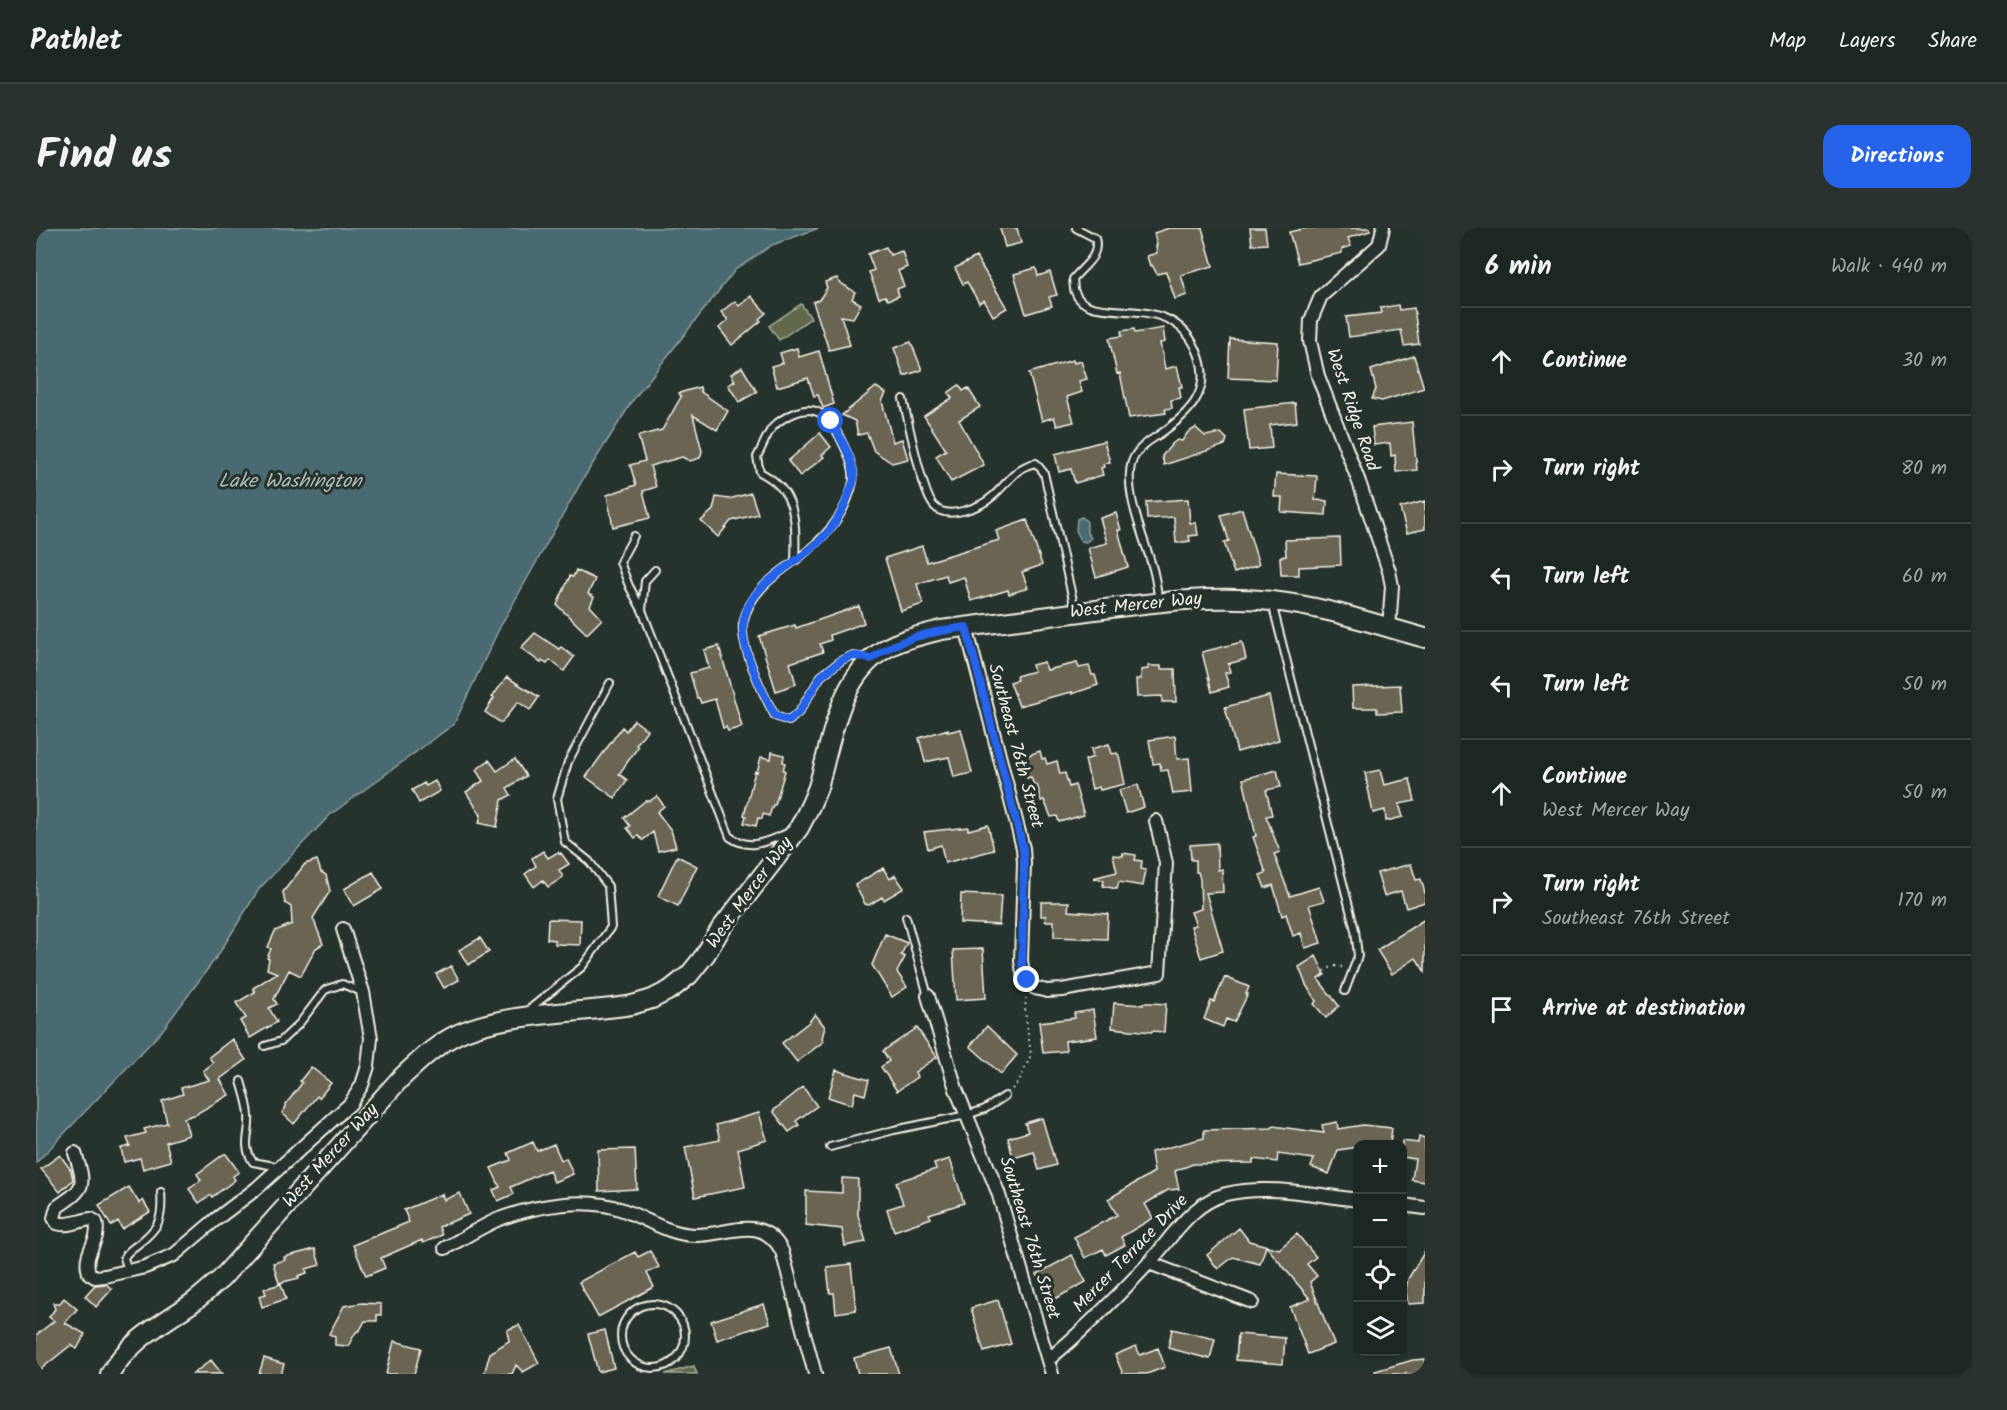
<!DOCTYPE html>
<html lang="en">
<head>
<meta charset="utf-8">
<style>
  body { margin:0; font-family:Kalam,sans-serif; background:#29322f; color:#f1f3f6 }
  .controls { position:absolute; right:18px; bottom:18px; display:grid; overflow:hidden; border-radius:12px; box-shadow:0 2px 4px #0004 }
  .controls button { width:54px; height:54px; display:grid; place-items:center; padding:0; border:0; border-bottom:2px solid #3a4340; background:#1c2622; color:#f1f3f6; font:30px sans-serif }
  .stop { position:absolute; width:18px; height:18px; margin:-14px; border:4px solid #2563eb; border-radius:50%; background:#fff }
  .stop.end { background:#2563eb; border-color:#fff; box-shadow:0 2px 6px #0008 }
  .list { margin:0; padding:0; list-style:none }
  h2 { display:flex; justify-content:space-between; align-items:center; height:78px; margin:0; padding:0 24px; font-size:26px }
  h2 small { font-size:20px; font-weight:400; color:#a0a5a5 }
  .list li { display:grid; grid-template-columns:39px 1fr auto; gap:18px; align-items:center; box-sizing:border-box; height:108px; padding:0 24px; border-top:2px solid #3a4340 }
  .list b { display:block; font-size:22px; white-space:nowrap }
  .list p { margin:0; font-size:20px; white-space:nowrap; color:#a0a5a5 }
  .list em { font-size:20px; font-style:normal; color:#a0a5a5 }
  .icon { flex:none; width:33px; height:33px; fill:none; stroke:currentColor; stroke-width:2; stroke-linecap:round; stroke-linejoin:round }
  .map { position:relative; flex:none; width:1389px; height:1146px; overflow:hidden; border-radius:18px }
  header { display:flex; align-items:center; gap:36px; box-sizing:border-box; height:84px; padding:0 30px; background:#1c2622; border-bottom:2px solid #3a4340 }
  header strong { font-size:28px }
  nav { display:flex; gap:33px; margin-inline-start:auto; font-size:21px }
  .intro { display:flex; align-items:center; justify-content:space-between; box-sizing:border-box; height:144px; padding:0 36px }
  h1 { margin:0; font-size:42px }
  .button { padding:15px 27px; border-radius:18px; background:#2563eb; color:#fff; font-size:21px; font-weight:700 }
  main { display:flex; gap:36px; padding:0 36px }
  aside { flex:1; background:#1c2622; border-radius:18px; box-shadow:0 2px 4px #0004 }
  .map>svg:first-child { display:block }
  .green { fill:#5f6b4c; stroke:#aaae9a; stroke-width:1.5 }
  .water { fill:#496b6f; stroke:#8da19f; stroke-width:1.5 }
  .building { fill:#6a6552; stroke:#f4f1e8; stroke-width:1.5 }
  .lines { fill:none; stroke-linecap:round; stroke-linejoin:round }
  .lane-casing { stroke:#f4f1e8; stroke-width:10 }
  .street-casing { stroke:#f4f1e8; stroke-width:16 }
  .secondary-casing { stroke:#f4f1e8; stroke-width:22 }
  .path { stroke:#f4f1e8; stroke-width:2; stroke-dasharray:1.5 4.5; stroke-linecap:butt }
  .lane { stroke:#26332d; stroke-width:6 }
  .street { stroke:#26332d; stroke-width:12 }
  .secondary { stroke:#26332d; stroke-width:18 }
  .route { stroke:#2563eb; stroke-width:8 }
  .labels { text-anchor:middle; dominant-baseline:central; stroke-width:6; stroke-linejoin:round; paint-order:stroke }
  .street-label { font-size:18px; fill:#f4f1e8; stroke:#26332d }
  .water-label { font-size:20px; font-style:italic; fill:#b0bbb8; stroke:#26332d }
</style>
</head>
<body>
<header>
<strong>Pathlet</strong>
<nav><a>Map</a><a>Layers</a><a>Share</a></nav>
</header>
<div class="intro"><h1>Find us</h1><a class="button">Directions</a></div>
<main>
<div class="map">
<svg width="1389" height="1146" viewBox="0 0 1389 1146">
  <rect width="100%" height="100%" fill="#26332d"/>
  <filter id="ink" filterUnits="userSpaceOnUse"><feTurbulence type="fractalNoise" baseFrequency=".0167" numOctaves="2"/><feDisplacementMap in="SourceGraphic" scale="12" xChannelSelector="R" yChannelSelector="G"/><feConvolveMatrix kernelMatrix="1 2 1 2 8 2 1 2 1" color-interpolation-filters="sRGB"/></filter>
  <g filter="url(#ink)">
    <path class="green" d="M765,76L775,90L743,112L733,98Z
      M658,1138L661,1146H629Z"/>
    <path class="water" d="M0,0H783L736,17L699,42L597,172L547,251L464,399L418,496L294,587L223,661L182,727L125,804L0,935Z
      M1046,289L1051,294V305L1055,310L1050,314L1045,313L1040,302L1041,291Z"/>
    <path class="building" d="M964,0H981L985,15L969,19Z
      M1133,0H1166L1177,38L1145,47L1151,67L1139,71L1130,44L1121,46L1116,37L1114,38L1111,28L1121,25L1120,18L1121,17L1118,5Z
      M1214,0H1229L1231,16L1216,17Z
      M1271,0H1334V3L1312,10L1315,18L1306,21V25L1262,35L1253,4Z
      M850,19L854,27L866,23L871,39L862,43L868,58L861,61L863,68L852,72L849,68L843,70L833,44L838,42L832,26Z
      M940,29L971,80L957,88L948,72L943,75L931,54L927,56L919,40Z
      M1000,40L1002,48L1014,44L1021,67L1013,69L1016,78L990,86L978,46Z
      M801,50L803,54L819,64L816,71L825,76L817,90L805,88L814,117L793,122L777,74L783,72L791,60L789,54Z
      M715,68L730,85L723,91L725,93L696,117L683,100L692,92L685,84L699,73L703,78Z
      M1362,77L1363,82L1378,80L1383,116L1368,118L1365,102L1313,109L1310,89L1345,85L1344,80Z
      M1127,100L1129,114L1124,115L1129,141L1141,138L1146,159H1143L1145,170L1135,172L1136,180L1129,181L1130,185L1093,190L1084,145L1081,146L1073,110L1086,108L1085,103L1098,101L1099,105Z
      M1194,111L1242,114L1240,152L1192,150Z
      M875,114L886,142L868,148L858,120Z
      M761,120L763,129L783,123L798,176L787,180L782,167L778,168L772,150L741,159L735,138L747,135L744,125Z
      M1378,128L1388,160L1346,173L1336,171L1340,161L1335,142Z
      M1037,132L1038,135L1045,133L1051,151L1043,153L1046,164L1031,169L1038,194L1021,198L1018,189L1006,193L993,145Z
      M706,139L721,164L703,174L692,157L699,153L695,146Z
      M923,157L927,163L932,160L944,179L923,192L948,237L915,254L900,228L910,222L888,188L916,170L912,165Z
      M664,159L665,164L692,183L681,202L657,187L666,223L664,230L654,233L646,229L614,238L620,259L607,263L614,290L577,299L571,267L600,257L594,237L609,233L602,208L626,202L645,169L643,165Z
      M840,159L850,165L846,173L857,214L866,211L872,231L856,235L838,223L831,205L822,207L819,193L806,187Z
      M1259,175L1261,194L1234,197L1236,220L1213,222L1208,181Z
      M1376,194L1381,242L1360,244L1359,227L1355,228L1354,215L1338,217L1336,199Z
      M1160,200L1169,208L1185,205L1191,211L1189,217L1128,237L1126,228L1136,216L1141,212L1146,213L1152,204Z
      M784,205L795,219L786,227L788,229L764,248L752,233Z
      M1068,213L1074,234L1067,236L1068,239L1065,240L1067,247L1039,255L1035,241L1023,244L1019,226Z
      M1240,246L1281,248L1279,272L1291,273L1290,287L1245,284L1246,269H1238Z
      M715,265L722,286L695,293L682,309L665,293L677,282L680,269L693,271Z
      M1152,271L1154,295H1160L1162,307L1153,308L1154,313L1140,315L1138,289L1111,291L1110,274Z
      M1389,273V301L1371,305L1364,280Z
      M1206,281L1223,337L1198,345L1188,314L1193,313L1185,287Z
      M1080,285L1085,302H1082L1092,339L1060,349L1052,320L1071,315L1064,290Z
      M991,292L1006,337L986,344L992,360L973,366L972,362L935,373L928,349L912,354L910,347L881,356L887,376L865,383L849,330L886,318L891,334L963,312L960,303Z
      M1304,310L1305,337L1263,339V347H1245L1244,329L1250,328L1249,312Z
      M540,342L559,351L552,366L558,369L554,378L566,391L551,406L521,377L534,348L537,349Z
      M823,378L828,395L794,407L795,412L784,416L787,424L754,435L760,456L740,463L723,408L759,397L760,400Z
      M499,405L523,421L525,419L538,429L528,443L514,432L511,436L506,433L505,435L485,420Z
      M1206,414L1210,431L1192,436L1194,444L1189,445L1193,459L1176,464L1166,424Z
      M683,418L706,499L692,503L690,499L687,500L679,471L665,475L663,470H661L654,445L673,440L668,422Z
      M1008,434L1011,442L1041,435L1043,440L1053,438L1056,447H1059L1062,457L1036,466V464L1019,468L983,478L974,454L981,452L980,448L998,443L996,437Z
      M1112,438H1125V441H1139L1140,474H1126V468L1101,469L1100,451H1105V442L1112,441Z
      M471,449L503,469L494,482L482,474L465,495L449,484L458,470L456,469Z
      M1364,457L1366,484L1341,485V480H1317L1316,459Z
      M1233,468L1243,512L1201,524L1189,479Z
      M598,492L611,502L600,517L602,519L583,546L591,552L579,570L550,549L586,499L590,503Z
      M912,501V504L925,501L936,545L918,549L913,529L889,534L883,510Z
      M1139,508L1141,531L1153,530L1156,564L1137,566L1132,542L1125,543L1124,535L1117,536L1113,512Z
      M1073,516L1076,526L1081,525L1083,528L1089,556L1064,562L1063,559L1056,561L1049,532L1057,529L1055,521Z
      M1004,523L1006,531L1009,530L1011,536L1021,533L1024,546L1029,545L1033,559L1039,557L1048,587L1023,594L1021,588L1015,589L1008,572L1005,573L1001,556L998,557L995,549L991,550L987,535L991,534L990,528Z
      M736,524L748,527L747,534L749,535L747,542L749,543L739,577H737L733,588L727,586L726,591L722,590L720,598L708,595L710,588L708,587L719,543L721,544L725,529L735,531Z
      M479,531L490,548L471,560L475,567L466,572L461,599L443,595L445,587L430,564L447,553L440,542L453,532L461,543Z
      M1241,542L1245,559L1230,562L1236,587L1230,588L1244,624L1238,626L1254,668L1283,659L1288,673L1273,677L1285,715L1269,720L1265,705L1257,708L1250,686L1246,688L1237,657L1229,660L1224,647L1230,645L1217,609L1220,608L1207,551Z
      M1344,542L1348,557L1374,551L1379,573L1363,576L1367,589L1350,593L1349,582L1337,585L1329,545Z
      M399,553L404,563L383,575L376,562L388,555L390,558Z
      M1102,557L1108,579L1090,585L1083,562Z
      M621,568L628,578L621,584L635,602L640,619L622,623L617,604L607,612L602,608L599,610L591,600L594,598L588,590L609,573H614Z
      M952,597L958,622L909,635L905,617L892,621L888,604L932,599V602Z
      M1181,615L1182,642L1186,641L1187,664L1170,665L1187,723L1165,730L1155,698L1160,697L1155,684L1165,681L1164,651L1162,644H1160V632H1155L1154,617Z
      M507,623L512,630L522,624L523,626L525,625L533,636L523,642L527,649L512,659L507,652L498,659L489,646L500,638L496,630Z
      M1087,625L1100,627L1099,632L1106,633L1105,641L1110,642L1107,658L1083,654L1081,661L1067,658L1068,652L1057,650L1081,644L1077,627L1087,628Z
      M641,628L661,638L642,678L622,668Z
      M281,632L285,644L290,647L294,663L277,690L287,716L280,720L265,748L253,742L238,771L241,776L233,780L241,794L214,810L204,793L210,790L200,775L219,764L217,760L241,745L231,741L233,731L231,730L235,721L232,719L239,703L256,696L255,679L249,675L247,664L269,636Z
      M1375,636L1380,652L1385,651L1389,665V674L1370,680L1365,663L1348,668L1341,645Z
      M847,640L854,651L859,647L868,660L848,672L846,669L833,677L829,676L819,657Z
      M337,644L347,661L318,678L308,661Z
      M925,666L965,668L963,697L924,695Z
      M1005,674H1033L1032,683L1072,686L1071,711L1018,709V693H1009L1010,688H1005Z
      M512,691L545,692L544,717L519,716V712L511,711Z
      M1389,691V744L1380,730L1356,746L1341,722Z
      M849,706L871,715L865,727L869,729L861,744L871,759L856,769L836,737Z
      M444,710L453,724L432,737L423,722Z
      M947,721L950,770L920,772L917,722Z
      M1280,728L1289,747L1282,751L1303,778L1290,790L1278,776L1280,773L1270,757L1263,739Z
      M415,738L423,752L408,760L400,746Z
      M1189,749L1213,759L1210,766H1212L1198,794L1190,791L1187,799L1168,791L1175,773L1178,774Z
      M1078,775L1107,777V775H1115L1130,776L1128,804L1116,803V804L1076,800Z
      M1057,782L1061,809L1029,813L1030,823L1007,825L1003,794L1039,790L1038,785Z
      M779,786L789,799L786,810L788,813L761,834L746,815L773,794Z
      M951,798L981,827L965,846L934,818Z
      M881,800L901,829L879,844L881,849L861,863L845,839L853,833L847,823Z
      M196,811L210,832L184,851L193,867L163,884L161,886L148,890L153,907L130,914L135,933L107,941L104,930L88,934L85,920L94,918L91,910L110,905L108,901L131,895L126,873L147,866L145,860L173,852L167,843L177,835L173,829Z
      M275,839L295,855L283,870L281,868L258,896L246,885L250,879V876L266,855L264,853Z
      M800,842L833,852L829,867L819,864L816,877L792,869Z
      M767,859L781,878L760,893L763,897L753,904L737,883Z
      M723,885L731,912L702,921L709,959L659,969L649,919L684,912L680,897Z
      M1006,890L1020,937L1003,942L998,924L977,930L972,910L992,904L989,895Z
      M1301,894L1302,901L1327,897L1356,900L1354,916H1322V919L1302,922L1293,946L1275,939L1278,931L1242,926L1241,934L1217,931V935L1157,936L1139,943L1143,961L1132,962L1109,976L1117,990L1085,1009L1089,1017L1070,1027L1067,1021L1049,1030L1038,1009L1081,987L1072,971L1118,944L1115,924L1168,910V902L1236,900L1237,898L1288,905L1286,897Z
      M1383,909L1389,910V954L1376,952L1379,931L1366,929V913L1382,915Z
      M497,914L501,923L518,916L525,932L530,930L537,946L518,954L513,942L475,959L478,966L462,973L457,962L464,959L455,940L475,932L472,925Z
      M599,921L601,961L563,963L562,922Z
      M188,926H190L203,944L197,948L199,952L176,969L175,967L163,975L153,961L165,952L161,946Z
      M24,927L35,942L37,952L24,964L5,941Z
      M914,931L928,975L893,986L895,990L858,1003L851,981L867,976L860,954L900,941L898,936Z
      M806,950L822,951V987L830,1014L809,1018L806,1001L770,997V963L806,965Z
      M93,959L103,975L107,972L114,984L86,1001L82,993L75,998L63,977Z
      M424,965L433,986L403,999L406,1007L387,1015L386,1012L345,1030L349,1040L330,1048L317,1017L373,994L368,982L406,966L408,972Z
      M1203,1000L1213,1013L1243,1021L1261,1006L1280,1029L1271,1036L1281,1048L1274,1054L1298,1116L1272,1126L1254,1079L1274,1071L1230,1018L1224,1036L1197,1029L1182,1041L1171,1027Z
      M279,1021L284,1037L270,1041L271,1045L262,1048L263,1050L243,1055L237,1035L249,1032L248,1029Z
      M614,1023L623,1039L611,1045L618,1059L562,1089L543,1054L599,1024L602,1029Z
      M1389,1023V1075L1372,1076L1370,1062L1372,1051Z
      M1036,1027L1050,1054L1015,1073L1001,1046Z
      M815,1036L820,1082L800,1085L798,1065H794L791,1039Z
      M70,1056L76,1061L60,1079L49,1068L59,1057Z
      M245,1056L250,1071L226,1079L223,1068L230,1066L228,1061Z
      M28,1070L41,1081L29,1095L49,1106L41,1121L35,1117L0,1145V1107L18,1093L13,1089L19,1081L17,1075H24Z
      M962,1072L975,1116L948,1124L935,1080Z
      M326,1075L345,1076V1087H341V1093H329L324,1102L320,1104L312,1118L299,1117V1109L293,1106L308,1078Z
      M728,1076L734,1095L681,1112L675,1093Z
      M483,1097L503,1135L487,1144L480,1137L476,1146H448L454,1125L473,1113L471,1102Z
      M1136,1101L1179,1111L1174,1131L1132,1120Z
      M569,1102L578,1140L562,1144L552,1106Z
      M1202,1106L1249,1110L1247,1136L1200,1132Z
      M358,1113L385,1120L378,1146H350Z
      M1100,1118L1104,1127L1122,1120L1129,1139L1111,1146H1087L1079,1127Z
      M855,1120L863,1146H822L818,1130Z
      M228,1130L248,1136L245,1146H223Z
      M1389,1131V1146H1339V1143L1377,1132Z
      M175,1132L186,1146H157Z"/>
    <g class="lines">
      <defs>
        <path id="lane" d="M1040,0L1059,10C1064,29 1049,36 1037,51C1038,55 1037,61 1039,64C1052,102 1138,56 1163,128C1176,165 1151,187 1124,206C1113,213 1103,219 1097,231C1085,260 1109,311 1117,341C1120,352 1121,362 1123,373
          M867,171C872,191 886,266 898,278C911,293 945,279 957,268C971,256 980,238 1000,235L1008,245L1039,381
          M598,308L584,334L593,358L606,382L609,353L619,342
          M759,333C787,311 809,290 817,254C819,243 813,228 808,218C799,198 785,173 759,185C751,188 742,193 736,200C730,208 726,220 721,229L724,244C729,247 735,250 740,255C762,273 760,308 759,333C736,349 712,367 707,396C704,419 728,468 739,488L753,493L763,484L785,448L806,432L815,428L832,430
          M1236,375L1319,702L1322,728L1309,763
          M606,382L694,609C716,624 732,612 754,604
          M870,689L892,768
          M491,783L546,739L575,699L572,658L553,633L529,614L521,571L532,534L574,455
          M229,818L245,813L263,796L289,762L306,756L326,764
          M205,853C208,864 212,875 213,887C215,905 205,916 217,934L244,939
          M794,919L858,902L931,887L949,881L969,868
          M92,1042L88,1030C91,1024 95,1021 101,1017C123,1000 127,992 125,964
          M585 1108a32 32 0 1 1 64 0a32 32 0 1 1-64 0Z"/>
        <path id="street" d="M1347,0L1343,17L1285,68L1275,92L1274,113L1282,148L1323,254L1353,343L1356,358L1353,401
          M930,399L987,620L988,635L985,733L987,744L999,760L1011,763L1026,762L1123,745L1130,635L1120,593
          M892,768L920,861L962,964L1016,1146
          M39,925C50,959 49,960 21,979L18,990L21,995C32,999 45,992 55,991L60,994C65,1015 46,1023 53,1045L59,1049L69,1048L109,1039L138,1027L179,992L220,961L314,876L326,857L332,838L335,810L327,764L307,701
          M1366,977L1389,980
          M409,1020C428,1010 447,997 466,990C502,977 551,969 587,982C611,991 634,1007 660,1007C694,1007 725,985 746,1023L779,1146
          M1113,1035L1216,1074
          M1012,1132C1047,1103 1079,1071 1110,1038C1135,1012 1153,976 1190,966C1232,956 1279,967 1322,972"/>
        <path id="secondary" d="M74,1146C92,1113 126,1096 156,1075C166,1068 175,1059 185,1051L363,852C380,836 396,820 416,809C462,784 543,786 596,777L616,771L634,762L653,747L669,727L684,702L763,600C770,587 777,573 782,559C796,512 802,449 849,421C866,411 886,407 905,402C952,396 998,390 1045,384C1108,376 1171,366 1235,373C1287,378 1338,396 1389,410"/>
      </defs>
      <use href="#lane" class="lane-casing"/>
      <use href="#street" class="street-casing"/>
      <use href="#secondary" class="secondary-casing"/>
      <path class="path" d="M1288,743L1298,738L1306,739
        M976,861L983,854L995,827L989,783L990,770"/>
      <use href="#lane" class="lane"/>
      <use href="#street" class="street"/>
      <use href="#secondary" class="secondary"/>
    </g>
  </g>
  <g class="lines" filter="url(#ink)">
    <path class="route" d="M795,193C803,208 820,234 818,252C817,256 814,261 813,265C807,283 799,298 785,312C760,338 710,355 707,398C705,421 728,467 739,488L753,493L763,484L785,448L806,432L815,428H822L835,431C863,410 895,404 930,399L987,620L988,635L986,733L987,744L991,752"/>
  </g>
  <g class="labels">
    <g class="street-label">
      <text transform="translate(1316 182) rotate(71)">West Ridge Road</text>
      <text transform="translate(1100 378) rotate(-6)">West Mercer Way</text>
      <text transform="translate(979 518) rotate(75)">Southeast 76th Street</text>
      <text transform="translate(714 665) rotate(-54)">West Mercer Way</text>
      <text transform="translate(295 928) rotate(-48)">West Mercer Way</text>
      <text transform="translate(993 1010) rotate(73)">Southeast 76th Street</text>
      <text transform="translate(1095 1026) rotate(-46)">Mercer Terrace Drive</text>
    </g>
    <g class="water-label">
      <text x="254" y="254">Lake Washington</text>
    </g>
  </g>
</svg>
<div class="controls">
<button>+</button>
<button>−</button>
<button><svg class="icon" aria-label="locate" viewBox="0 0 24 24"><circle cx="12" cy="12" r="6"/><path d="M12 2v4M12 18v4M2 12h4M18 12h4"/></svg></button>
<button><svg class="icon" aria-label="layers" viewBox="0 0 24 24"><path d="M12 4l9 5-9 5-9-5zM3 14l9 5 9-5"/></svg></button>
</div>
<div class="stop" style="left:795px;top:193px"></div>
<div class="stop end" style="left:991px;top:752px"></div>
</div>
<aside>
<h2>6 min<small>Walk · 440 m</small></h2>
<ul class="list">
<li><svg class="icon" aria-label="ahead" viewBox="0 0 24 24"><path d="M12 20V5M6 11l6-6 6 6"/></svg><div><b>Continue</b></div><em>30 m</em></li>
<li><svg class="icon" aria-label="right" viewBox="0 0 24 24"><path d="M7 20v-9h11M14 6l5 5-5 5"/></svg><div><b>Turn right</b></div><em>80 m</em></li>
<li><svg class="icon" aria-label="left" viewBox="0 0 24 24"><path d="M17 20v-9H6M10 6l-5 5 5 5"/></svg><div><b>Turn left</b></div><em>60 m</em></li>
<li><svg class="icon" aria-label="left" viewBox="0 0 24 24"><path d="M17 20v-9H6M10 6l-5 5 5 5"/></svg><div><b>Turn left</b></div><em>50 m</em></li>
<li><svg class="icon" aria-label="ahead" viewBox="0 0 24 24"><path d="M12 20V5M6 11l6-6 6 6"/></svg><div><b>Continue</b><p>West Mercer Way</p></div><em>50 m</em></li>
<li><svg class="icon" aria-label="right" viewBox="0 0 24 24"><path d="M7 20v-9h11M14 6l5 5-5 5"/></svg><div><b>Turn right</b><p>Southeast 76th Street</p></div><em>170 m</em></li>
<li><svg class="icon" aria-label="arrive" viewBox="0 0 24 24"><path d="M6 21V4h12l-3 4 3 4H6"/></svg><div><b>Arrive at destination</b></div></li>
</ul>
</aside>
</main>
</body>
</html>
